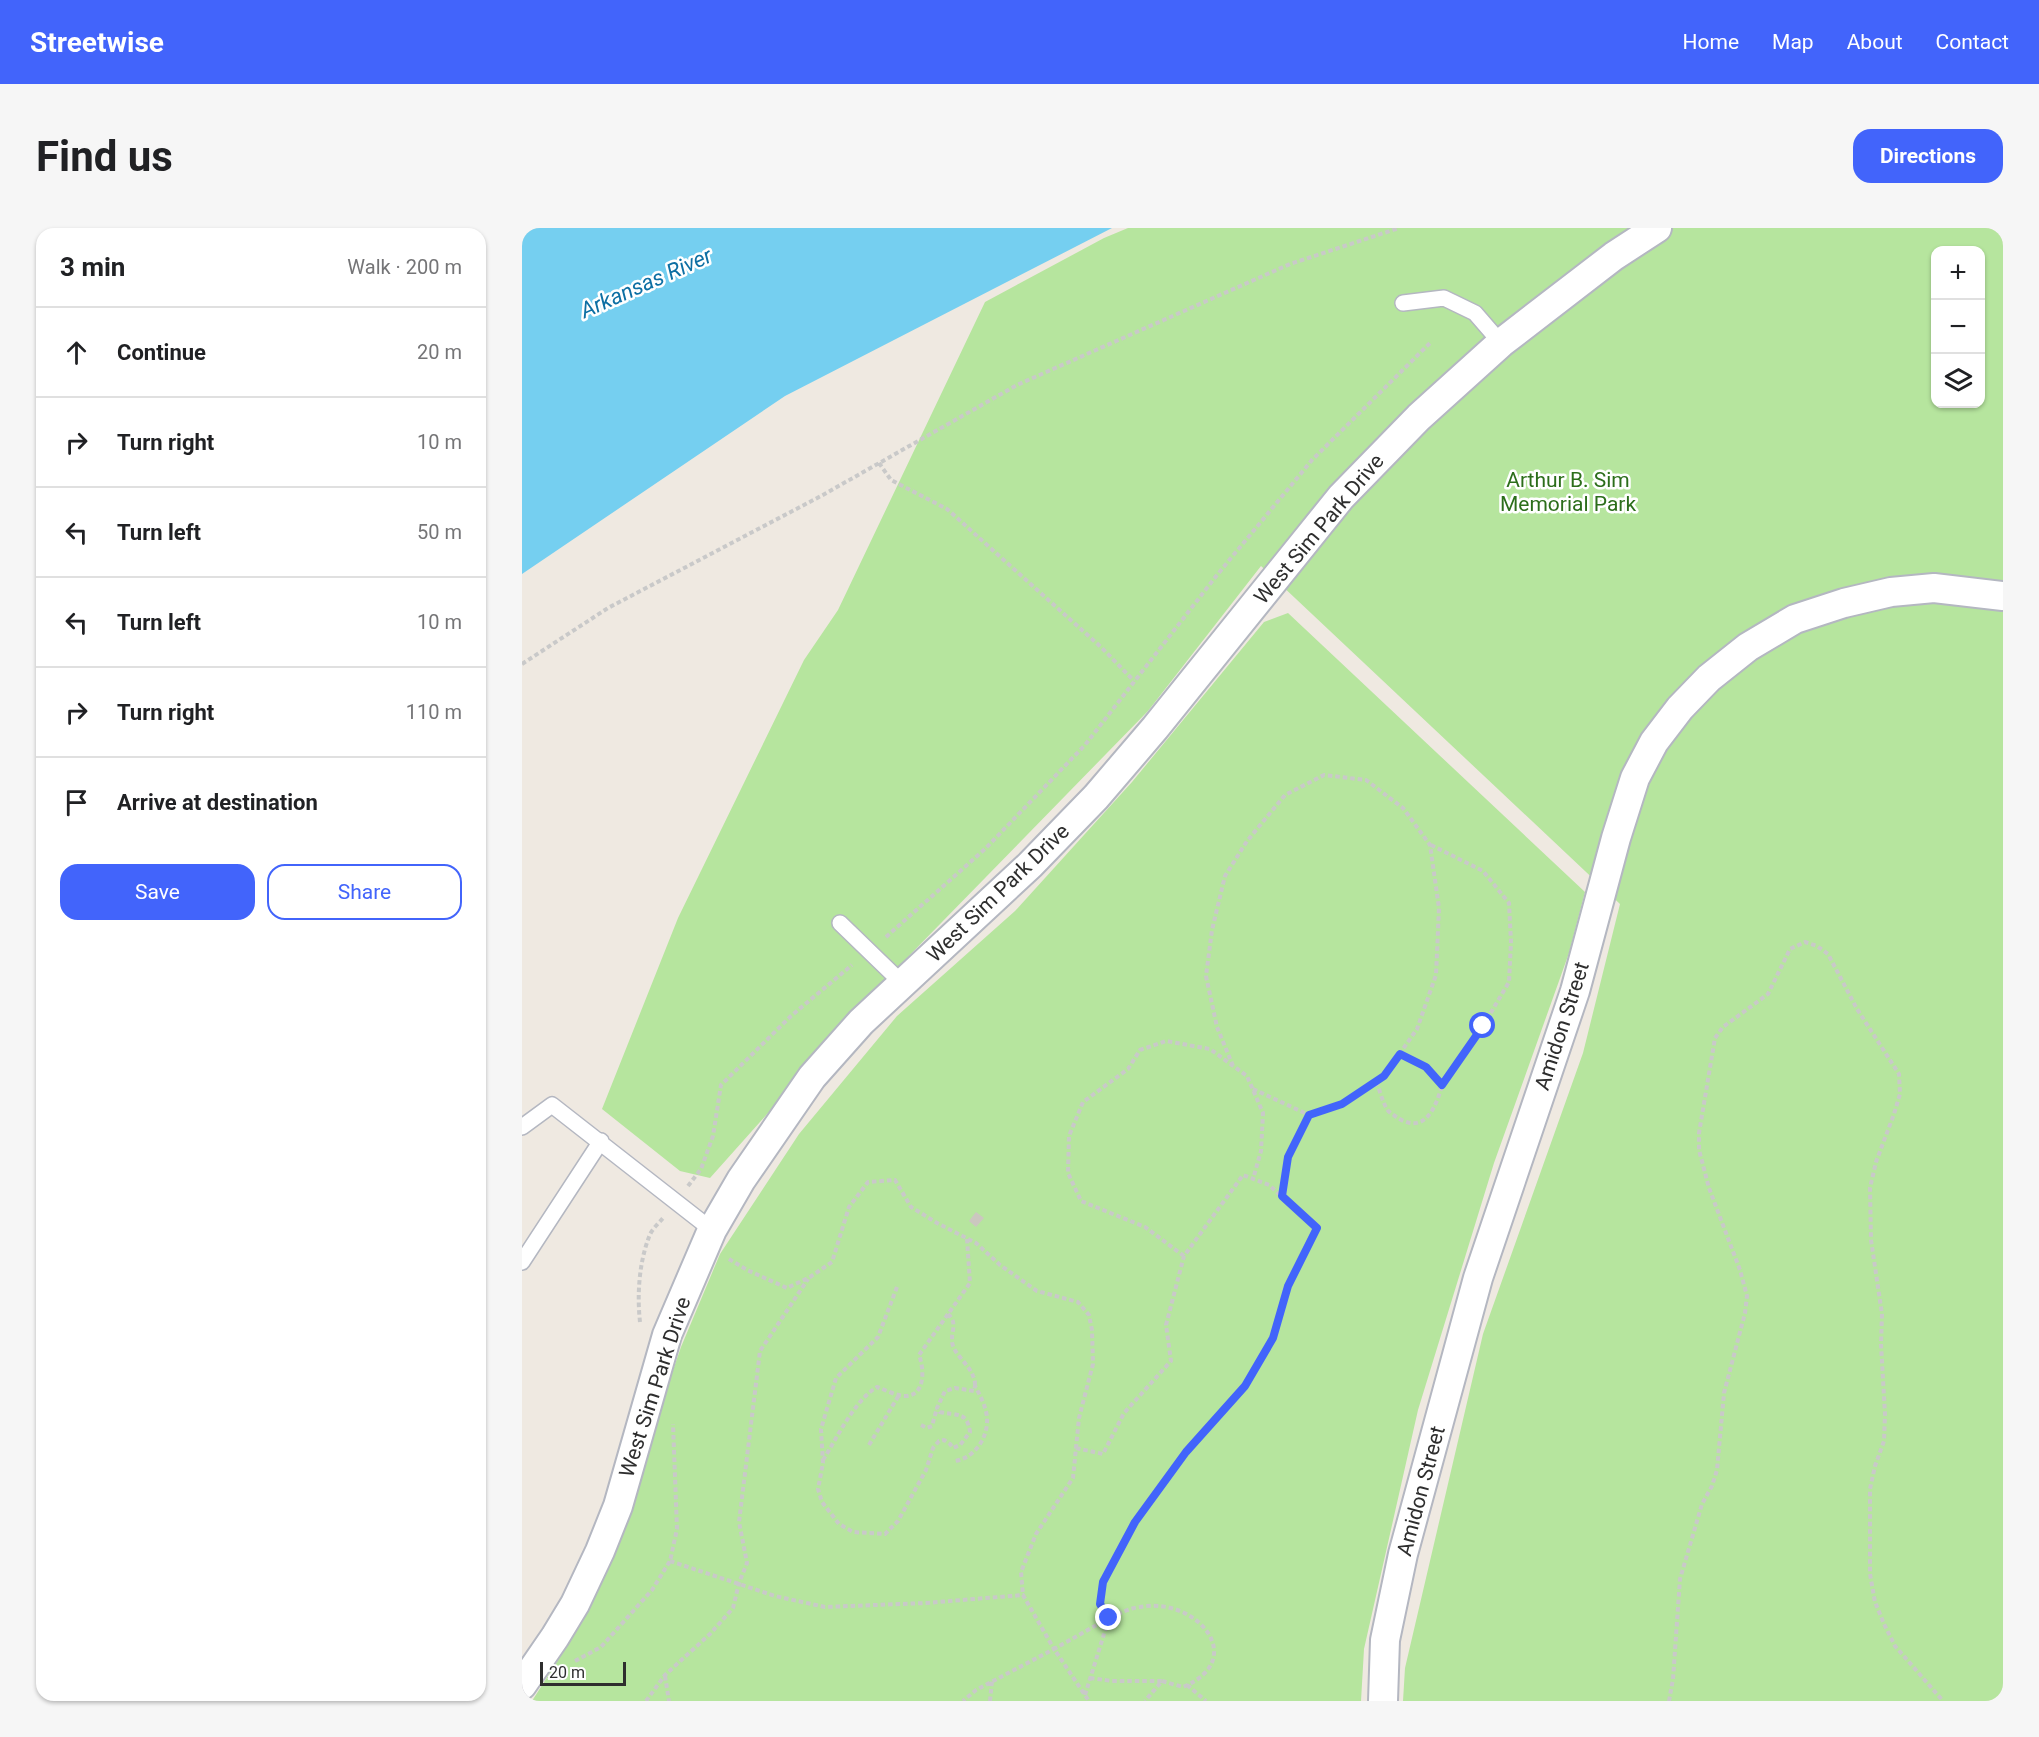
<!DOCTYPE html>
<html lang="en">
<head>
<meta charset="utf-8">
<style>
  body { margin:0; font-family:Roboto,sans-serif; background:#f6f6f6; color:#202124 }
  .controls { position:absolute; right:18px; top:18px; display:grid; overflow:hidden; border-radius:12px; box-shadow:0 2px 4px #0004 }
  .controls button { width:54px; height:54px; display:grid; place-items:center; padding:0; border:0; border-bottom:2px solid #e0e0e0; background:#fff; color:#202124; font:30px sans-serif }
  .scale { position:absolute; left:18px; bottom:15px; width:86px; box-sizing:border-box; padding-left:6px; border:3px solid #2e2e2e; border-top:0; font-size:16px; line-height:21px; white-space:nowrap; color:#2e2e2e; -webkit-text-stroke:4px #fff; paint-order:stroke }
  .stop { position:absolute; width:18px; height:18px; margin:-14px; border:4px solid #4264fb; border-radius:50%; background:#fff }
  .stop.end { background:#4264fb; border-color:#fff; box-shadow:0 2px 6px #0008 }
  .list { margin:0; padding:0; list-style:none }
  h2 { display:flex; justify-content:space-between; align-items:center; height:78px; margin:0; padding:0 24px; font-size:26px }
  h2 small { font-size:20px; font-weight:400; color:#757577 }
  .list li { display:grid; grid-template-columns:39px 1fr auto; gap:18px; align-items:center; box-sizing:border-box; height:90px; padding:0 24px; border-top:2px solid #e0e0e0 }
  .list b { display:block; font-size:22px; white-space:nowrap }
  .list em { font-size:20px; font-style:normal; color:#757577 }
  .actions { display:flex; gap:12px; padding:18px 24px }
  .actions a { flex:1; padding:14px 0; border:2px solid #4264fb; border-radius:18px; text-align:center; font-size:21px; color:#4264fb }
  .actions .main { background:#4264fb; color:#fff }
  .icon { flex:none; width:33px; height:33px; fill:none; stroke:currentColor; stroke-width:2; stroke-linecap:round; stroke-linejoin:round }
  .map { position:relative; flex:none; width:1481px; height:1473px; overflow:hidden; border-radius:18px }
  header { display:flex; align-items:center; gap:36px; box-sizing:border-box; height:84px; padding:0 30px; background:#4264fb; color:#fff }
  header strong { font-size:28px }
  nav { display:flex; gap:33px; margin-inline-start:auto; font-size:21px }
  .intro { display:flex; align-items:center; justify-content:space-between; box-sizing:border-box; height:144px; padding:0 36px }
  h1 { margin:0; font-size:42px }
  .button { padding:15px 27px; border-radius:18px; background:#4264fb; color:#fff; font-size:21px; font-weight:700 }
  main { display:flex; gap:36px; padding:0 36px }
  aside { flex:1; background:#fff; border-radius:18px; box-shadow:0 2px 4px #0004 }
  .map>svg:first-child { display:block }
  .green { fill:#b6e59e; fill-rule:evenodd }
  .water { fill:#75cff0 }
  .building { fill:#cbc7bf }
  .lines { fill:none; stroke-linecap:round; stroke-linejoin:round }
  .service-casing { stroke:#b4b7c1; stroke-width:18 }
  .minor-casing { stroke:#b4b7c1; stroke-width:32 }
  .path { stroke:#c9c9c9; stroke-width:4; stroke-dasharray:4.5 3; stroke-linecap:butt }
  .service { stroke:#fff; stroke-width:15 }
  .minor { stroke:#fff; stroke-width:28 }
  .route { stroke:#4264fb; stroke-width:8 }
  .labels { text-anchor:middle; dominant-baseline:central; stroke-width:5; stroke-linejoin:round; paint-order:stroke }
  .park-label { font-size:21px; fill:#2c6e1b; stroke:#fff }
  .street-label { font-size:21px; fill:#2e2e2e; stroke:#fff }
  .water-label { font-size:22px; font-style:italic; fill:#0d6fa3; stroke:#fff }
</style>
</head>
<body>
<header>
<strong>Streetwise</strong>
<nav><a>Home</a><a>Map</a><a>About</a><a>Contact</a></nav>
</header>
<div class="intro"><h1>Find us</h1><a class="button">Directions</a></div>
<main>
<aside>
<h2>3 min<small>Walk · 200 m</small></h2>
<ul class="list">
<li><svg class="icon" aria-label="ahead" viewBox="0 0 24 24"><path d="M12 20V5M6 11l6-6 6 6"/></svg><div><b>Continue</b></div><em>20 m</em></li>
<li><svg class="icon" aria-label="right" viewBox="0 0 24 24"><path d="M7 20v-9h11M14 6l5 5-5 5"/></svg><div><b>Turn right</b></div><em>10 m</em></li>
<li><svg class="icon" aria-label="left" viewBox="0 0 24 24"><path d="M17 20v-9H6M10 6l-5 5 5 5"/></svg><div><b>Turn left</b></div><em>50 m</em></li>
<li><svg class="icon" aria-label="left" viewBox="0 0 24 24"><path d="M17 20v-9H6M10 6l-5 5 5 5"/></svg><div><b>Turn left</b></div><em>10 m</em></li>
<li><svg class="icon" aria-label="right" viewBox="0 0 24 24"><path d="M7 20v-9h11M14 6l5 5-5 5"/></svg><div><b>Turn right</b></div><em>110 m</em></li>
<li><svg class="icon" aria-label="arrive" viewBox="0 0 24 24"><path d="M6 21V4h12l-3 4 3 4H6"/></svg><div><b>Arrive at destination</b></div></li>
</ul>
<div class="actions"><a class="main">Save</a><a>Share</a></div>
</aside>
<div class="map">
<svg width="1481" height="1473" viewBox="0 0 1481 1473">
  <rect width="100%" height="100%" fill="#efe9e1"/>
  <path class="green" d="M606,0H1481V1473H881L883,1440L961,1106L1061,825L1098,676L739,338L626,483L377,738L188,950L158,943L80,881L156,690L282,432L316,382L463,74L582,10ZM1414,22H1458V176H1414Z
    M766,385L1063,664L1047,725L972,935L896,1182L842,1421L839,1473H10L55,1402L116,1261L138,1180L159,1119L198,1026L277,906L375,788L493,683L610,554L742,394Z"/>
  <path class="water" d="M0,0H590L263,168L0,346Z"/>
  <path class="building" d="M454,984L462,990L454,999L447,993Z"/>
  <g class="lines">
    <defs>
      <path id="service" d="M881,75L922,70L953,85L979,115
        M318,695L380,755
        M0,899L30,877L190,1002
        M0,1034L79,913"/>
      <path id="minor" d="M0,1457L33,1409L53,1376L78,1323L96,1278L145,1107L190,1002L219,952L290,849L339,794L508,637L574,569L633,500L819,269L897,189L979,115L1092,28L1135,0
        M861,1473L863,1412L881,1326L956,1050L1053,763L1094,610L1113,550L1132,514L1158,480L1187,450L1226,419L1273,391L1322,375L1369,364L1412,360L1481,368"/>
    </defs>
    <use href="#service" class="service-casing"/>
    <use href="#minor" class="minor-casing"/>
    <path class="path" d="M357,235L369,252L425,281L580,420L612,453
      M0,436L86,380L299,268L495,157L768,36L877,0
      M909,617L961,643L987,675L989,714L987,754L961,798L920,857
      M364,709L463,621L563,517L695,347L790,232L909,114
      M711,838L695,799L684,748L690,702L703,648L725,613L763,567L802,547L844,552L881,580L908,617L917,680L914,747L895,801L862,848L820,876L787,887L766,929L760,967
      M854,854C858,862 860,873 865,881C867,885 872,887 876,890C903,907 914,879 920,857L904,839L878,826
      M731,861L787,887
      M166,958L179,941L191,908L199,857L269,788L330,737
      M662,1028L623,999L559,973L546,945L547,908L561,874L606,841L618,822L644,813L688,821L725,848L741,885L739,923L731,951
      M207,1031L225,1042L265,1060L288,1049L310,1034L327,979L346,954L373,952L389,979L415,995L454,1015L478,1037L515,1063L556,1074L567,1087L570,1102L571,1136L557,1190L551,1250L514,1306L499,1344L501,1367
      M375,1059L356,1109L314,1150L299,1201L301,1235L296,1261L300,1274L317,1296L331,1304L363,1306L376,1293L404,1242L411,1220L417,1213L422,1212L428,1216L431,1220L438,1217L448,1204C445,1183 435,1188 418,1184L415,1180L423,1163L433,1160L452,1163L453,1158C459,1169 466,1182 465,1195C464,1213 451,1230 433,1233
      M426,1086C436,1095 429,1103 430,1114C432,1127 447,1136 451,1148C453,1151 453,1155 453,1158
      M118,1094C115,1067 117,1035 127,1009C129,1002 136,996 141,990
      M399,1197L405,1200L410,1198L415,1180
      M347,1217L377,1167
      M554,1220L581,1226L602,1185L649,1133L644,1097L662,1028L721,947L747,957L795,1000L766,1058L751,1110L723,1158L664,1224L613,1294L581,1354L578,1376L587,1390L532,1421L567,1473
      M301,1232C315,1210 332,1173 355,1159C364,1162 374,1168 384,1168C404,1167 402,1140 397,1127L448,1055L445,1011
      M148,1333L253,1368L303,1379L404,1375L501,1367L532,1421L454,1462L441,1473
      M53,1433L79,1419L130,1362L148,1333L155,1301L151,1196
      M143,1448L147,1473
      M568,1450L590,1453H640
      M665,1457L684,1473
      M563,1467L587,1390C597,1386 607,1380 618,1379C674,1368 728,1431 661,1459L640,1453L623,1473
      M124,1473L143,1447L188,1406L211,1380L217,1355L225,1335L217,1294L238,1123L286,1051
      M468,1473L470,1453
      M1147,1473L1151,1451L1158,1351L1180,1276L1190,1258L1195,1242L1202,1165L1223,1085L1225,1068L1218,1042L1187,960L1177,922V905L1193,810L1201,799L1246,766L1268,721L1283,714L1295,718L1306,726L1335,781L1377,846L1378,866L1372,886L1354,934L1348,960L1349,1012L1360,1086L1359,1116L1363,1186L1362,1213L1353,1238L1348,1261V1346L1353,1374L1362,1396L1373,1418L1421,1473"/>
    <use href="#service" class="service"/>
    <use href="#minor" class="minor"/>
  </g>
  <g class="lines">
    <path class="route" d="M587,1390L578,1376L581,1354L613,1294L664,1224L723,1158L751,1110L766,1058L795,1000L760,968L766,929L787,887L820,876L862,848L878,826L904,839L920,857L961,798"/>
  </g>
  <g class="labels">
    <g class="park-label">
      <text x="1046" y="252">Arthur B. Sim<tspan x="1046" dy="24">Memorial Park</tspan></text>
    </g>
    <g class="street-label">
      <text transform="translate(797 301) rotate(-50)">West Sim Park Drive</text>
      <text transform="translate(476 665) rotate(-44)">West Sim Park Drive</text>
      <text transform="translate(1040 798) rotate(-72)">Amidon Street</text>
      <text transform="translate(133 1159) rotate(-72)">West Sim Park Drive</text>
      <text transform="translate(899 1263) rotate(-75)">Amidon Street</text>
    </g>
    <g class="water-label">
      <text transform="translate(124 55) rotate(-24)">Arkansas River</text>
    </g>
  </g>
</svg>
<div class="controls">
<button>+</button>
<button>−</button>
<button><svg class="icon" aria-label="layers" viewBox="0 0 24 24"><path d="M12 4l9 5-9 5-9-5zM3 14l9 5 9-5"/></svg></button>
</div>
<div class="scale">20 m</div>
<div class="stop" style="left:961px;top:798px"></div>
<div class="stop end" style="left:587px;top:1390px"></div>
</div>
</main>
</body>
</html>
